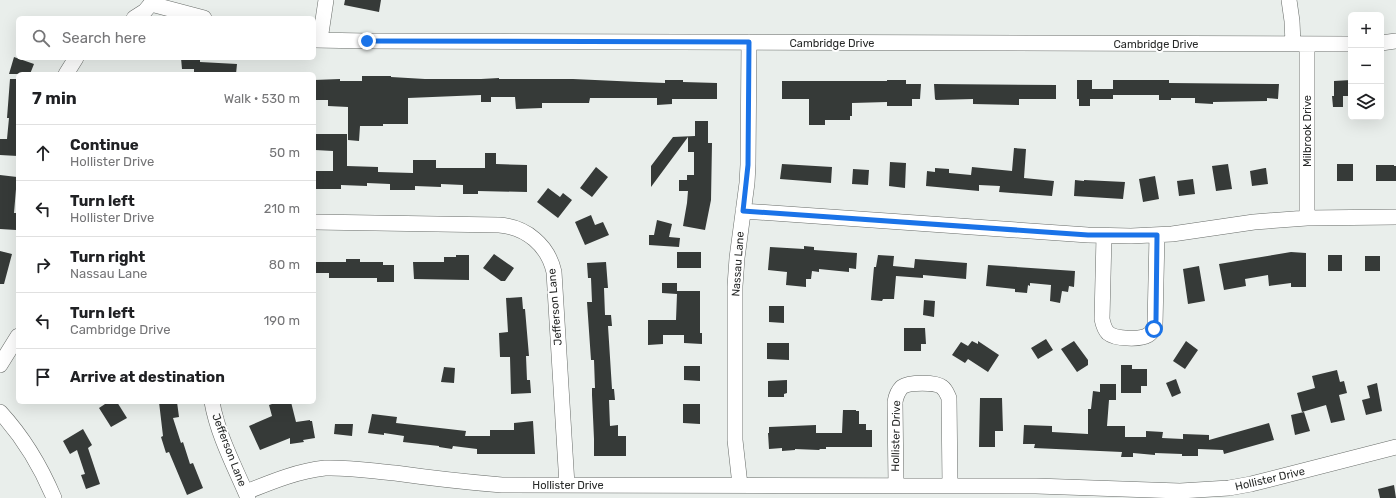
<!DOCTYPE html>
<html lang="en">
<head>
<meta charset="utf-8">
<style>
  body { margin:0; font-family:Rubik,sans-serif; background:#f6f6f6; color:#202124 }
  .controls { position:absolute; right:12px; top:12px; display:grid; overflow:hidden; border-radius:6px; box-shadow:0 4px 16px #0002 }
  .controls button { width:36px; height:36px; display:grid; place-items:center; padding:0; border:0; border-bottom:1px solid #e0e0e0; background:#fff; color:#202124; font:20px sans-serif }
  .stop { position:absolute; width:12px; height:12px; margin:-9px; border:3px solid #1a73e8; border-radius:50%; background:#fff }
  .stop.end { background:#1a73e8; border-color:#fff; box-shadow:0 1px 4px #0008 }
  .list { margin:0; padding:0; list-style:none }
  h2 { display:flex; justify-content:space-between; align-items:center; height:52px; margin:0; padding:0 16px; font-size:17px }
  h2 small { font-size:13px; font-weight:400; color:#757577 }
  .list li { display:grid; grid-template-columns:26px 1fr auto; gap:12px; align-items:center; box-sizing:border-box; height:56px; padding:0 16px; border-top:1px solid #e0e0e0 }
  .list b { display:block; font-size:15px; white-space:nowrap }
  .list p { margin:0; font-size:13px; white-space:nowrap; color:#757577 }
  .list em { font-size:13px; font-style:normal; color:#757577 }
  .icon { flex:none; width:22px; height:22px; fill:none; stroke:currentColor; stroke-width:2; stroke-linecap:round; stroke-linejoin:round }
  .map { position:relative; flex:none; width:1396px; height:498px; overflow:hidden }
  .search { position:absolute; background:#fff; box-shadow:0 4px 16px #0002; left:16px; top:16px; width:300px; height:44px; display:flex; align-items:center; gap:10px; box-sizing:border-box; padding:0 14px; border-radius:6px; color:#757577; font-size:15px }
  .panel { position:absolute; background:#fff; box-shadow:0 4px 16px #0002; left:16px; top:72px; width:300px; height:332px; border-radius:6px }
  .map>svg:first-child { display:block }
  .building { fill:#363a38 }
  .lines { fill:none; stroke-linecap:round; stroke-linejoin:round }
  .street-casing { stroke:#686c69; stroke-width:16 }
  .street { stroke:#fff; stroke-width:15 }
  .route { stroke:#1a73e8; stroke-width:5 }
  .labels { text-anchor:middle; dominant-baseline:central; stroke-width:4; stroke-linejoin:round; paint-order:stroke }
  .street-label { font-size:11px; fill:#272928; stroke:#fff }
</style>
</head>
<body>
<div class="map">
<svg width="1396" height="498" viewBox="0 0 1396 498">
  <rect width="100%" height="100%" fill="#e9eeeb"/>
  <path class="building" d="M345,0H381L379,12L344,5Z
    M14,57L34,64L30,74H9Z
    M181,58H200V62L237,64L236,74H194V69H182Z
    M362,76H391V77L425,79H481L499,78V79H573L639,82L665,83V80H683V82L717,83V99H672V104L657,105V98H590L589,103H542V108L516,109L515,97H491V102H481V95L408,98V124H383V126H360L359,141L348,140V107L328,106V100H314V80L340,79V81H362Z
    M10,79H18V156L0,155V139H7L9,118H7Z
    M887,80H906V84H921L920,99H912V106H887V102L852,103V116H850V120H825V125H809V99H782V81H887Z
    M1077,80H1092V89H1113V99H1090V106H1079V99H1077Z
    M1113,80H1169V83L1279,84L1278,99L1267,98V101L1213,102V104L1195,103V98H1171V100H1159V95H1113Z
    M1351,80V96H1343V107H1333L1332,96H1337H1334V81Z
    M934,84L1056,85V99H1019V105L973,104V99L936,100L935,99Z
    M695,121H708V143H712L711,200L705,230L683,226L687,203L688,191H679V180H687V175H694V152H688V137L651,187V166L673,137L695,136Z
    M316,134H347V166L378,167V172L413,173V160H436V168H485V153H496V164L527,165V192L478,191V194H463V185L441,184V187L415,186V190H390V184L367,183V186L341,185V189H316V171H333V151L315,150Z
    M1014,148L1026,149L1024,178L1054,181L1052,196L999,192L1000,186L979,185V191L926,186L927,171L935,172V168L949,169V173L971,175L972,167L1012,171Z
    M890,162L906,163L905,188L889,186Z
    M782,164L832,167L831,183L780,179Z
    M1228,164L1232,189L1216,191L1212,166Z
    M1337,164H1353V181H1337Z
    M1376,165H1394V166H1396V181H1376Z
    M596,167L608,177L592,197L580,188Z
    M1265,168H1266L1268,184L1252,186L1250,171Z
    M853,169L869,170L868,185L852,184Z
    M0,175L17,177L14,213H17L16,230L0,229Z
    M1155,176L1159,199L1143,202L1139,179Z
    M1193,179L1195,194L1179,196L1177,181Z
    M1075,180L1084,181V180L1125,182L1123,199L1074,196Z
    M548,188L560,197L563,193L572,200L558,218L537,202Z
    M591,215L595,225L603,222L609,235L585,245L575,222Z
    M657,220L672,224L669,237L680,238L679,247L649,245V235H654Z
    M804,246L814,247V250L857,253L856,269L849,268V272L819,269V272L812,271L811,279H806V287L786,285L787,272L768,270L770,247L804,249Z
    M0,251L12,254L4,284H0Z
    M677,252H701V268H677Z
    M1291,252L1306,253V287H1291V283L1269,286L1268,275L1245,279L1246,286L1224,290L1219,264Z
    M494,254L514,268L505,281H501L483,268Z
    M456,255H469V280L414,279L413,262H444V257H456Z
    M878,255L894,256L893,266L914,268L915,259L967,263L966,279L923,275V278L896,276L894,299H883L882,301L871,300L874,267H876Z
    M1328,255H1342V271H1328Z
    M1365,256H1380V271H1365Z
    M346,259H360V262H383V265H394V282H377V278H329V273H314V262H346Z
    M606,262L608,288H604L605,315H611L612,326H608L612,389H614L615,400H609L610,426L618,425V436H626V456H594V439L592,395V388H595L594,360H591L587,302H592L591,278H588L587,263Z
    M988,265L1075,271L1074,287L1069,286L1068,292L1062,291L1060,303L1050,301L1051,285L1030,283V286L1028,285L1027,293L1015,292V289L986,286Z
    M1199,266L1205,301L1188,304L1183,269Z
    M662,283H677V291H700V333H702V344L684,343V335H663V344L648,345V320H676L677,294L662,293Z
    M522,297L523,309H525L529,356H526L527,380H530L531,393L511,394L510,357H500L499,333L508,332L506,298Z
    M924,300L935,301L934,317L923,315Z
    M769,306H784V323L769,322Z
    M904,328H925L926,344H921V351H904Z
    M1046,339L1053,350L1038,359L1031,348Z
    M972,341L978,344V341L999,355L988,372L968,359L965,363L952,355L961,342L968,346Z
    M1074,341L1088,360V365L1077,372L1061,349Z
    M1186,341L1198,350L1185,369L1173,361Z
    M767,343H789V360L767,359Z
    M1121,365H1132V369H1147V386H1141V393H1121Z
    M684,366H700V381L684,380Z
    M444,367L455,368L454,383L441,382Z
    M1337,370L1340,382L1344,381L1347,393L1339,395L1345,420L1331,423L1326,405L1302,412L1297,393L1315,388L1312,376Z
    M1176,379L1181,393L1172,397L1166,383Z
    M787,380V393L784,394V397H768V381Z
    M1377,383L1382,411L1366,415L1362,400L1370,398L1367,386Z
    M1100,384H1116V400H1109L1107,426H1125V437H1146V431L1163,432L1162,438L1183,439V434L1209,435V440L1269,423L1274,440L1224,454L1223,450L1198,449V456H1182V454L1155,453V455L1133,453V457H1121L1122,452L1034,448L1035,444H1023L1024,425L1052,426V432L1088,434V409H1091L1093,391L1100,392Z
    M980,398H1002L1003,431H995V447H979Z
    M108,402H117L127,418L111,427L99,408Z
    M159,402H177L179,417L173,418L181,443L183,442L190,464L193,463L203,488L187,495L169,452L166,453L161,437L163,436Z
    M278,402H291L296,422L310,420V421H312L315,438L303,440L304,442L290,444V438L260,450L249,426L272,416L269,405Z
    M683,404H700V424L683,423Z
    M843,410H856V411H859V424H866V430H872V447H826V449H820L819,450L795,449V450L782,451V448L769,449L768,433H769V427L816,425V433H842Z
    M1304,412L1310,431L1295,435L1291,415Z
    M372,414L397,417L396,423L466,431L465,436H490V430H514V423L533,421L535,454H477V449L453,446L452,449L439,447V446L403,442L404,436L384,433V435L368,433Z
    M335,424H353L352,436L334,434Z
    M83,429L92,445L88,448L100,484L86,489L81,475L85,474L77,450L70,454L63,441Z
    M1394,485L1396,498H1380L1378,489Z"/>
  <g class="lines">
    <defs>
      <path id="street" d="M1289,0L1292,21L1293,44
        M151,4L204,18
        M134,18L145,11L154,0
        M314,40L367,41L1351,44
        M320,40L326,0
        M1381,43L1396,41
        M66,74L76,58
        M743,211L1088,235L1131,236L1172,234L1254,222L1307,218L1396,217
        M1307,218V44
        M314,222L499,225C526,227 548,245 554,272L567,485
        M1104,236L1102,319C1103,324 1104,329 1108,333C1115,339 1140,340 1148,335C1152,333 1153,329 1155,325L1157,235
        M0,365L18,336
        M212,402C218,436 235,467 248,498
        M0,412C23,437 41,467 54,498
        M740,485L735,440V286L737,258L747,183L748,165L749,42
        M896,485L895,402C896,396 898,391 902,387C909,382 936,382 942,387C946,390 947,394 949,398L950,485
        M246,492C271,482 297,471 325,468C348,467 372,471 395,473C430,478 466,482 502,485L1036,486L1180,491L1229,488L1251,484L1396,447"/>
    </defs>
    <use href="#street" class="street-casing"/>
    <use href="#street" class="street"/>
  </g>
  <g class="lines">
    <path class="route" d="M367,41L749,42L748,165L743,211L1088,235H1157L1156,320L1154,329"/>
  </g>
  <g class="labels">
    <g class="street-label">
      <text x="832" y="43">Cambridge Drive</text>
      <text x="1156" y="44">Cambridge Drive</text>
      <text transform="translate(1307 131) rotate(-90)">Milbrook Drive</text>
      <text transform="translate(738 264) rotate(-86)">Nassau Lane</text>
      <text transform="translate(555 307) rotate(-95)">Jefferson Lane</text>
      <text transform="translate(896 436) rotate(-89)">Hollister Drive</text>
      <text transform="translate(229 450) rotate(69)">Jefferson Lane</text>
      <text transform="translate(1270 479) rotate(-13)">Hollister Drive</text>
      <text x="568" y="485">Hollister Drive</text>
    </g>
  </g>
</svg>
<div class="controls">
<button>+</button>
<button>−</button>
<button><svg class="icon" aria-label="layers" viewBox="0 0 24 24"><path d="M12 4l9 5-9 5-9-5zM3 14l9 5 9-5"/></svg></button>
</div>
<div class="stop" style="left:1154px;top:329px"></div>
<div class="stop end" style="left:367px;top:41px"></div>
<div class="search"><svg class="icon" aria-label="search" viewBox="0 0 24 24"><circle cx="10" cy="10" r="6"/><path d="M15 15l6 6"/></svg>Search here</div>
<section class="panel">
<h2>7 min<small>Walk · 530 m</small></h2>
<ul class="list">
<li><svg class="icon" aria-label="ahead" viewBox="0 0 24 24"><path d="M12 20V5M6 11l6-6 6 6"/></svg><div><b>Continue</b><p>Hollister Drive</p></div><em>50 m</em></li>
<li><svg class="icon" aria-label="left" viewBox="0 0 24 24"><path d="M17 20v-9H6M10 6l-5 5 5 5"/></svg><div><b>Turn left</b><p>Hollister Drive</p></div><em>210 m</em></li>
<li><svg class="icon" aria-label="right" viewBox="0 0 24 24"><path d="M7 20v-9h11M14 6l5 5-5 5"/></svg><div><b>Turn right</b><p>Nassau Lane</p></div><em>80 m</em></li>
<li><svg class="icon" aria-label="left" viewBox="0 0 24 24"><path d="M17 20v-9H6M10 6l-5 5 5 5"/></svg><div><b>Turn left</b><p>Cambridge Drive</p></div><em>190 m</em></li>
<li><svg class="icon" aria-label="arrive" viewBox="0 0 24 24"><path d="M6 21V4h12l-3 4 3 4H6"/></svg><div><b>Arrive at destination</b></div></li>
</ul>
</section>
</div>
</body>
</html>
